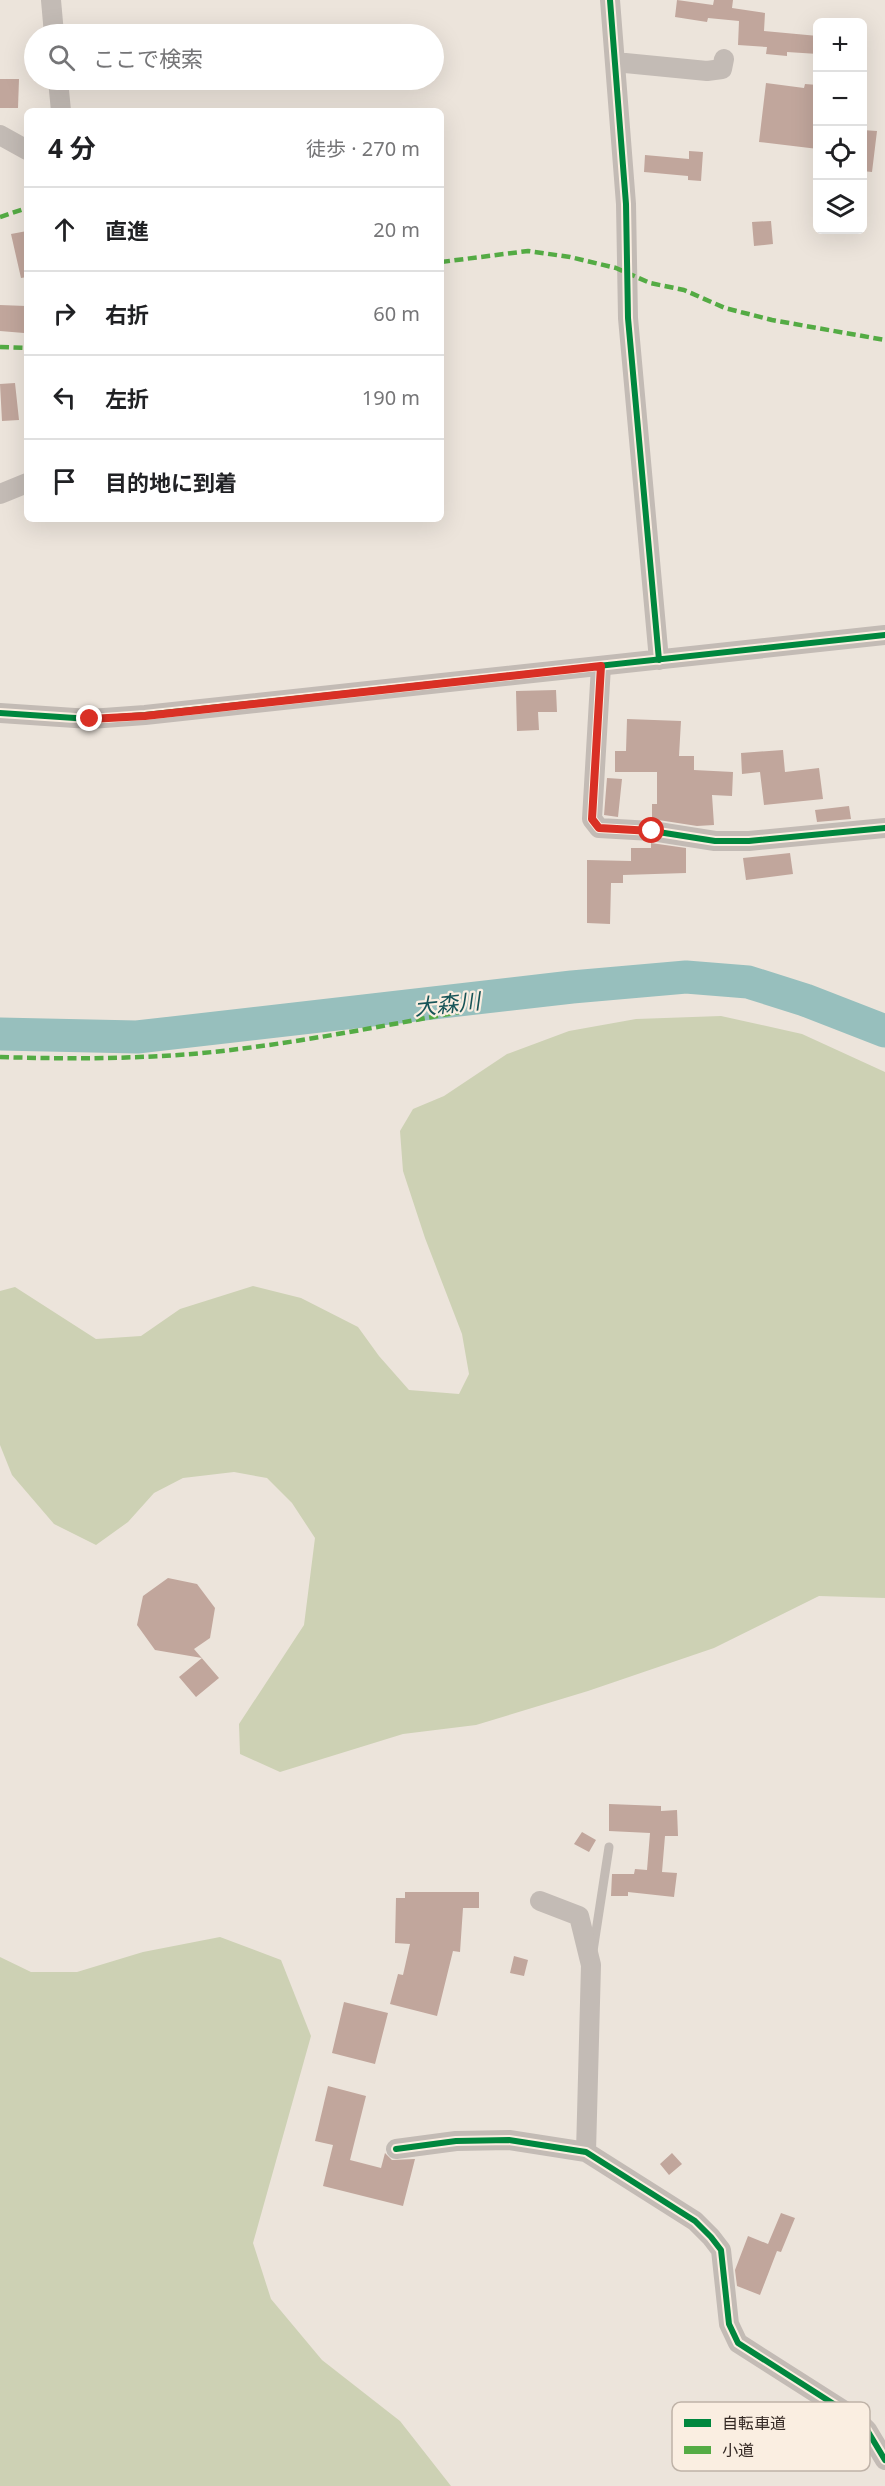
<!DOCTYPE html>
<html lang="ja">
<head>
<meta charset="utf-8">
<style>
  body { margin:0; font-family:"Noto Sans","Noto Sans JP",sans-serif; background:#f6f6f6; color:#202124 }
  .controls { position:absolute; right:18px; top:18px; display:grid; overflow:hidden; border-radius:9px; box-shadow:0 6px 24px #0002 }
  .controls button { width:54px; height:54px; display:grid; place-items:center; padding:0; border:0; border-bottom:2px solid #e0e0e0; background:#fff; color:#202124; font:30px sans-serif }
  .stop { position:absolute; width:18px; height:18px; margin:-14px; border:4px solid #d93025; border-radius:50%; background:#fff }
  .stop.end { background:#d93025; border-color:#fff; box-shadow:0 2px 6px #0008 }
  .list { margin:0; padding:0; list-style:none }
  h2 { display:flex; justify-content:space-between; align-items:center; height:78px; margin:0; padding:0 24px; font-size:26px }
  h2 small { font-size:20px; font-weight:400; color:#757577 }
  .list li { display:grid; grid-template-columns:39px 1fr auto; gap:18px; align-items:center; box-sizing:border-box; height:84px; padding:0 24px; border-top:2px solid #e0e0e0 }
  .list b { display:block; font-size:22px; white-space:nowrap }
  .list em { font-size:20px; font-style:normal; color:#757577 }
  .icon { flex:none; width:33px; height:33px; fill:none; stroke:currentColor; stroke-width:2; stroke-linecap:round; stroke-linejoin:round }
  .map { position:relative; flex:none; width:885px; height:2486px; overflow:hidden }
  .search { position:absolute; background:#fff; box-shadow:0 6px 24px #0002; left:24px; top:24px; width:420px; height:66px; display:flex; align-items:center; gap:15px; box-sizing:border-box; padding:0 21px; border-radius:33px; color:#757577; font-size:22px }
  .panel { position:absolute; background:#fff; box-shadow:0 6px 24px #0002; left:24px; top:108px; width:420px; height:414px; border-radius:9px }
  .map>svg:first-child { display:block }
  .green { fill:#cdd1b4 }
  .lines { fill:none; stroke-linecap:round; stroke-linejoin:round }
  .river { stroke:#97bfbd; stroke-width:33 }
  .building { fill:#c1a69c }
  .service { stroke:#c3bbb5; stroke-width:9 }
  .minor { stroke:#c3bbb5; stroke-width:20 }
  .quiet { stroke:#54ab44; stroke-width:4.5; stroke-dasharray:9 4.5; stroke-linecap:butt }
  .cycleway-casing { stroke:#faeee1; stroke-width:10 }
  .cycleway { stroke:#00873e; stroke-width:6 }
  .route { stroke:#d93025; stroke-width:8 }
  .labels { text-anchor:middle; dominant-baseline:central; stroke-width:4.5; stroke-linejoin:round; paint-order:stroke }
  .water-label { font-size:22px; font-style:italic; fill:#175457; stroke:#faeee1 }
  .key { fill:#faeee1; stroke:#bfb3a8; stroke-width:1.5 }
  .key-label { font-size:16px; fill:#342924 }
</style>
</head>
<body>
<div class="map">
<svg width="885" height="2486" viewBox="0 0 885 2486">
  <rect width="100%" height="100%" fill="#ece4db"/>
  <path class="green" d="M721,1016L802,1034L885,1072V1598L819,1596L714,1648L588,1691L476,1725L403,1734L280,1772L240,1754L239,1724L304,1625L315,1538L292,1503L267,1478L234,1472L183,1478L154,1493L128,1522L96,1545L54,1524L12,1475L0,1445V1291L15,1287L96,1339L141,1336L180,1309L253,1286L301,1298L358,1327L379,1356L409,1390L459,1394L469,1374L462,1334L425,1238L403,1171L400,1131L413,1109L444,1096L507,1054L569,1031L636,1019Z
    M220,1937L281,1960L311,2036L253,2243L271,2299L322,2360L400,2421L451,2486H0V1957L31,1972H77L143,1952Z"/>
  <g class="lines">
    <path class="river" d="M0,1034L137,1037L572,987L686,977L748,982L805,1000L885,1031"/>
  </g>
  <path class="building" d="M677,0L713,5L714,0H733L732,8L765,13L764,31L818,36V54L787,52V56L766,54L767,47L738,45L739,21L708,18L707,22L675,17Z
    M0,79H19L18,108H0Z
    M766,83L804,88L805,84L818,85V149L759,142Z
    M862,130L877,131L872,172L862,171Z
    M689,151L703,152L701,181L688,180V176L644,172L645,155L689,159Z
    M771,221L773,244L754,246L752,222Z
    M27,231V277L21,278L11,234Z
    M0,305L26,306L24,333L0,331Z
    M15,383L19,420L2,421L0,384Z
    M556,690L557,712H538L539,730L517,731L516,691Z
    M627,719L681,721L679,756H694V770L733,772L732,796L712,795L714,825L697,826L652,819V804H657V772H615V751H626Z
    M783,750L785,772L819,768L823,799L764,805L760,772L742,774L741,753Z
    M607,778L622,779L618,817L604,815Z
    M849,806L851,819L817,822L815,810Z
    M651,843L686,848V873L623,875V883H611L610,924L587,923V860L631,861V848H651Z
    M790,853L793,874L746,880L743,858Z
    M168,1578L197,1584L215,1608L210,1638L194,1649L219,1678L196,1697L179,1677L202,1658L155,1650L137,1625L143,1596Z
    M609,1804L661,1806V1811L677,1810L678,1836H665L662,1872L677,1873L674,1897L628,1892V1896H611L612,1874H634L635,1869L647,1870L650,1833L609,1831Z
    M582,1832L596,1840L589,1852L574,1844Z
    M405,1892H479V1908H463L460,1952L453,1951L437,2016L390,2004L398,1974L403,1975L410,1944L395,1943L396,1898H405Z
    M514,1956L528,1960L524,1976L510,1973Z
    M344,2002L388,2013L375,2064L332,2053Z
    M328,2086L366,2096L350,2160L381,2168L385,2153L392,2160L415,2159L403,2206L323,2186L333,2145L315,2141Z
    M672,2153L682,2164L669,2175L660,2164Z
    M781,2213L795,2218L781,2252L777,2251L760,2295L737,2286L735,2270L748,2236L768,2244Z"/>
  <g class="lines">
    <path class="service" d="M593,1951L609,1847"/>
    <path class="minor" d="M51,0L54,34
      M610,0L626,204L628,318L659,660
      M615,62L707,71L722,69L724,59
      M58,80L61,111
      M0,135L27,150
      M0,494L27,483
      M601,666L592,819L599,828L652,831L715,841H749L885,828
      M0,713L90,719L145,715L885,635
      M540,1901L579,1916L591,1965L586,2152
      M396,2149L456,2141L509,2140L586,2152L695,2221L711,2237L721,2250L729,2324L738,2343L854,2417L867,2430L885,2460"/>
    <path class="quiet" d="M0,217L27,208
      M441,262L528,251L570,257L616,268L650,283L684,290L725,308L772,320L885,340
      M0,347L27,348
      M0,1057C64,1059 128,1059 192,1054C282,1046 371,1028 459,1012"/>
    <defs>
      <path id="cycleway" d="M610,0L626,204L628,318L659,660
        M601,666L592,819L599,828L652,831L715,841H749L885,828
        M0,713L90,719L145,715L885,635
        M396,2149L456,2141L509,2140L586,2152L695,2221L711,2237L721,2250L729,2324L738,2343L854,2417L867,2430L885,2460"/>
    </defs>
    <use href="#cycleway" class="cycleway-casing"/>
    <use href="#cycleway" class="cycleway"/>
  </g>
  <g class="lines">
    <path class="route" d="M90,719L145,716L601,666L592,819L599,828L652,831"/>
  </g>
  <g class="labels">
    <g class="water-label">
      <text transform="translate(447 1003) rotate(-6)">大森川</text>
    </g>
  </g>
  <rect x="672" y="2402" width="198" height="69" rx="9" class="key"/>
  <rect x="684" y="2419" width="27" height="8" fill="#00873e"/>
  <rect x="684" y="2446" width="27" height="8" fill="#54ab44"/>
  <g class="key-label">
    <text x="722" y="2429">自転車道</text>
    <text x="722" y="2456">小道</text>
  </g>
</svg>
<div class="controls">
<button>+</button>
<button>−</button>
<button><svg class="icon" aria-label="locate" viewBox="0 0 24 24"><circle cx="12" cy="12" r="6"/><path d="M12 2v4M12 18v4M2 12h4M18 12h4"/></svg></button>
<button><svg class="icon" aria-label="layers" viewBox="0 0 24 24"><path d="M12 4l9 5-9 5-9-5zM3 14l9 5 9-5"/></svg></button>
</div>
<div class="stop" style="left:652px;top:831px"></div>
<div class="stop end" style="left:90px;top:719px"></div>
<div class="search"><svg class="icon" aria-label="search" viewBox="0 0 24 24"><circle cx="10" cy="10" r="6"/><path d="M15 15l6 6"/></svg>ここで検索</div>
<section class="panel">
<h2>4 分<small>徒歩 · 270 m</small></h2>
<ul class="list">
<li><svg class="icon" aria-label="ahead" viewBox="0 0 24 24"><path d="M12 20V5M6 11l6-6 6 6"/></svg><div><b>直進</b></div><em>20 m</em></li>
<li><svg class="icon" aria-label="right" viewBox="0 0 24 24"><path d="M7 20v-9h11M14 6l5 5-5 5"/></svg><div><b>右折</b></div><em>60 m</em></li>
<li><svg class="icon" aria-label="left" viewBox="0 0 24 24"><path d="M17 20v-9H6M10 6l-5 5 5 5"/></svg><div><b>左折</b></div><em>190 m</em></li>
<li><svg class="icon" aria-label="arrive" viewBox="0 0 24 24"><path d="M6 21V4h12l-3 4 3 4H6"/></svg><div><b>目的地に到着</b></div></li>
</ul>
</section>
</div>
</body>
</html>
